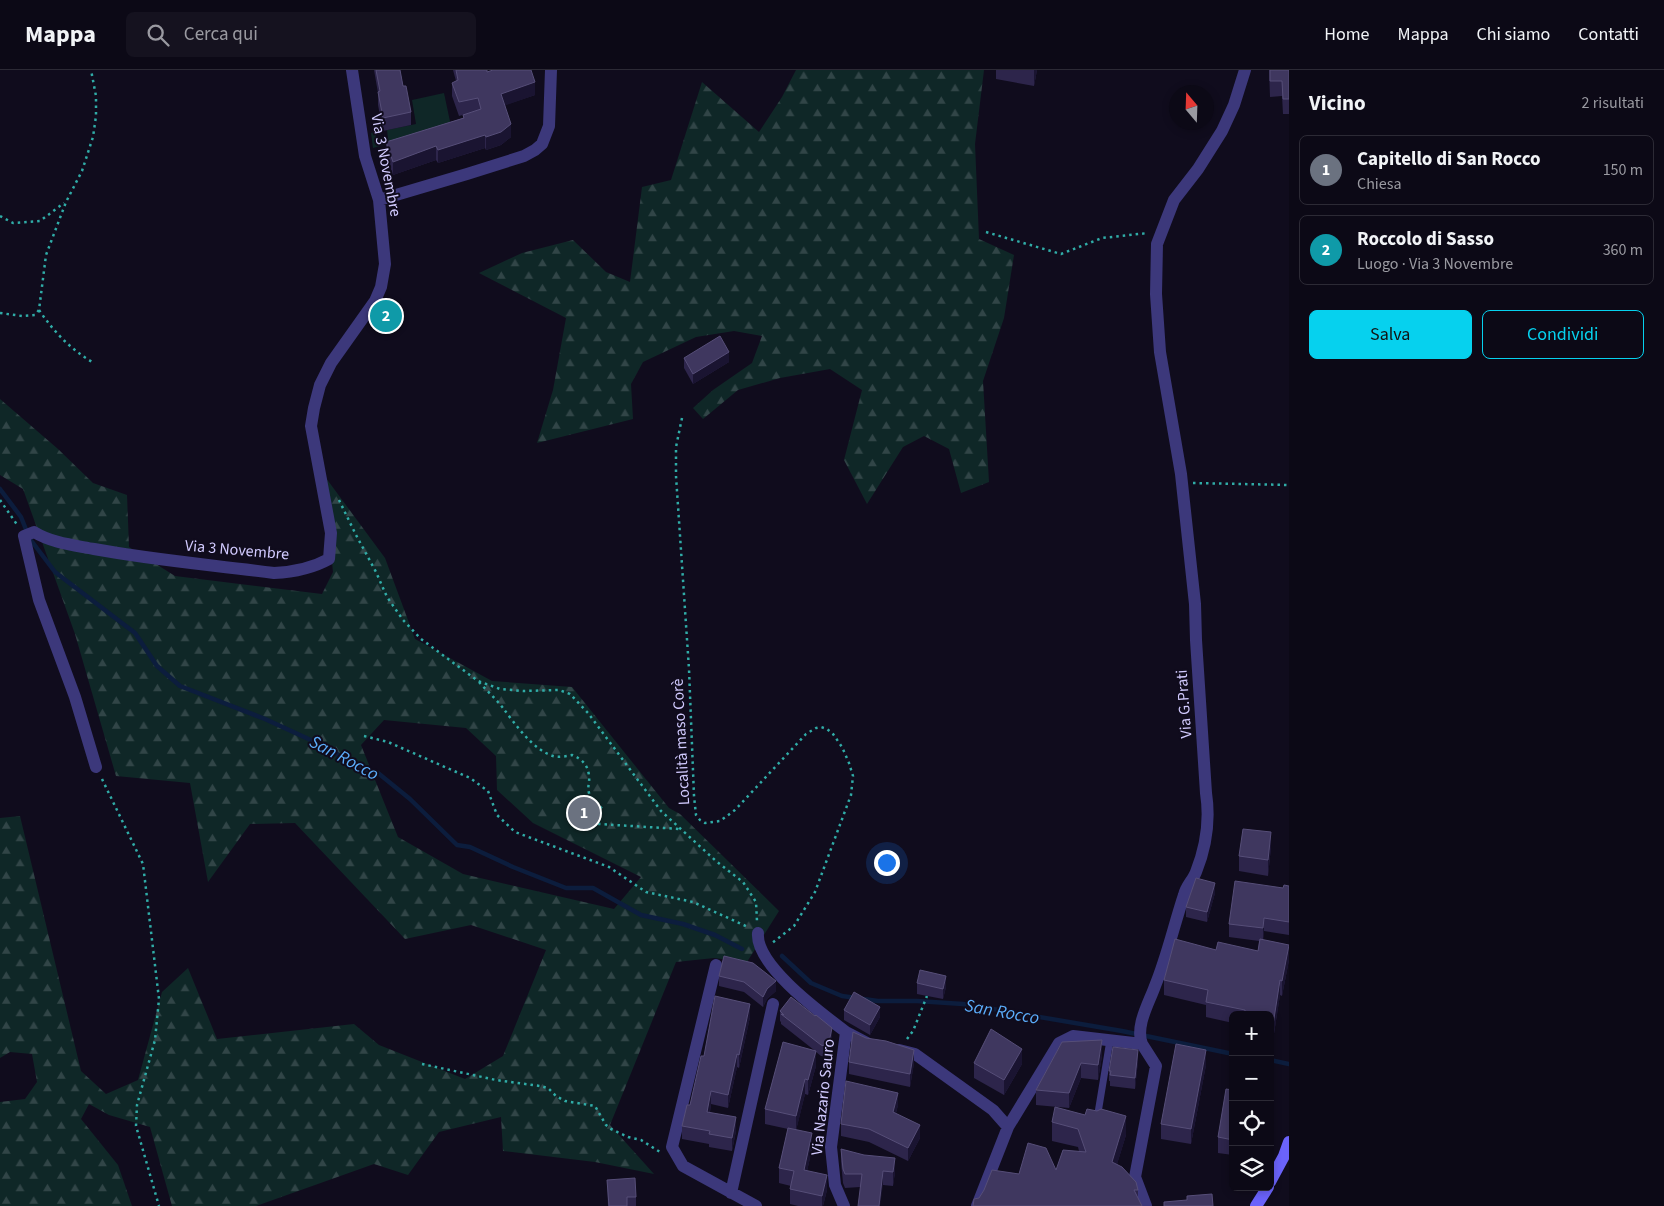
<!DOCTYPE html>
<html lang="it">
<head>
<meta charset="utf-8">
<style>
  body { margin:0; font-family:"Source Sans 3",sans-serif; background:#15121f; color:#f1f3f6 }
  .controls { position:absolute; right:15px; bottom:15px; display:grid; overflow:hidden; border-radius:8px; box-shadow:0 2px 8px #0003 }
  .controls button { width:45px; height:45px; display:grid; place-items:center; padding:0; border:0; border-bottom:1px solid #2c2a35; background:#0c0916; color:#f1f3f6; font:25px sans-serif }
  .compass { position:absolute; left:1169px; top:15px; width:45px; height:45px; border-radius:50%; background:#0c0916; box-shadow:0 2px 8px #0003; rotate:341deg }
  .you { position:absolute; left:886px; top:792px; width:18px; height:18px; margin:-12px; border:4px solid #fff; border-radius:50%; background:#1a73e8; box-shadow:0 0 0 8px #1a73e833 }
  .badge { display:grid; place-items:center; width:32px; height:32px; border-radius:50%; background:#06d1ee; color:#fff; font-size:16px; font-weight:700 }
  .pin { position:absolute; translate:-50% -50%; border:2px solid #fff; box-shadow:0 1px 5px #0006 }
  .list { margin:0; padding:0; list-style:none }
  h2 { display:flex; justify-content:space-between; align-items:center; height:65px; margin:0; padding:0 20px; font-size:21px }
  h2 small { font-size:16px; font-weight:400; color:#9a9aa1 }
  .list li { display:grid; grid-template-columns:32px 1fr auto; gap:15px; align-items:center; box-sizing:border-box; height:70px; margin:0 10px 10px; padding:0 10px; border:1px solid #2c2a35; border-radius:8px }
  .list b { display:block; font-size:19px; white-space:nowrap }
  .list p { margin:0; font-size:16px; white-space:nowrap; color:#9a9aa1 }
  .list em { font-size:16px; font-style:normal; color:#9a9aa1 }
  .actions { display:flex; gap:10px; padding:15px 20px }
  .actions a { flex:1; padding:11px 0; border:1px solid #06d1ee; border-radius:8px; text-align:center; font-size:18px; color:#06d1ee }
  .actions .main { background:#06d1ee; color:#111 }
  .icon { flex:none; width:28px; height:28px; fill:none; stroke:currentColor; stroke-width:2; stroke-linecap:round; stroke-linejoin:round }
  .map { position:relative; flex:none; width:1289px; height:1136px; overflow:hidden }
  header { display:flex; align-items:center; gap:30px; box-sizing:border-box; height:70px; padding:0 25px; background:#0c0916; border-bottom:1px solid #2c2a35 }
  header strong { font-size:24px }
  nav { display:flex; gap:28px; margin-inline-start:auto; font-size:18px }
  .search { width:350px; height:45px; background:#15121f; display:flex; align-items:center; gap:12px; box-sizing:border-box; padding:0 18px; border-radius:8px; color:#9a9aa1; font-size:19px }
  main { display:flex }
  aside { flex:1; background:#0c0916 }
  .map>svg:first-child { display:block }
  .green { fill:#0f2727 }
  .forest { fill:url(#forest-firs); fill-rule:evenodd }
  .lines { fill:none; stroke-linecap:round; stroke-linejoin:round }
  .stream { stroke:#0c1d3d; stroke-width:4.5 }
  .path { stroke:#30aca7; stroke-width:2.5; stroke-dasharray:2.5 4; stroke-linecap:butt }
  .lane { stroke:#3c387b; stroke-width:7 }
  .street { stroke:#3c387b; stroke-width:12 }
  .secondary { stroke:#6b63fb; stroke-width:12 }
  .wall { fill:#2d254b }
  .shaded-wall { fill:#1a1431 }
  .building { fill:#3f375f; stroke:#564e78 }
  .labels { text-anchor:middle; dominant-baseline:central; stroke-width:4; stroke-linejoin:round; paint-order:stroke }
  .street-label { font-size:16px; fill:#d1cafe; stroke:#100c1d }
  .water-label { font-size:18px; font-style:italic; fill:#5badfb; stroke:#100c1d }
</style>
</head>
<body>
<header>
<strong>Mappa</strong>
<div class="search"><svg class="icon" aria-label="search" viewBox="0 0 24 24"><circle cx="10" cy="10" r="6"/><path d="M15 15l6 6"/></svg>Cerca qui</div>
<nav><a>Home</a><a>Mappa</a><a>Chi siamo</a><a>Contatti</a></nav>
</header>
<main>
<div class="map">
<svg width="1289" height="1136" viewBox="0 0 1289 1136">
  <defs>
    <pattern id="forest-firs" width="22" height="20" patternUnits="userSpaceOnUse" patternTransform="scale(1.25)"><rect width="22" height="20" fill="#0f2727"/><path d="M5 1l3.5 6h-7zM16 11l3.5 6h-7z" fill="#314547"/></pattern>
  </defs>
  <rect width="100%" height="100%" fill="#100c1d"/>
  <path class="green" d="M444,23L451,56L373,78L371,63L375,62L377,69L380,70L388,69L387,60L416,54L412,30Z"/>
  <path class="forest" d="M796,0H984L975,74L979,169L1014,185L1004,248L983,311L989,412L961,423L949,379L924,366L903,377L867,434L844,390L862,320L830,299L780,308L738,320L703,349L693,338L713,320L752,293L762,266L734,261L696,267L643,292L631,314L633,349L537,373L553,320L566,248L479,203L522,183L573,170L606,202L630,212L642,117L671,110L702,12L759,62L782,27Z
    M0,329L58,379L93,413L127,425L129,477L175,506L322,524L333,502L323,404L385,488L415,569L492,611L572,617L669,738L680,744L779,841L747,892L714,888L676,892L610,1055L654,1104L595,1092L503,1081L501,1047L439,1062L408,1105L374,1094L256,1136H172L150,1057L109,1045L89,1034L81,1049L118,1095L132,1136H0V1032L25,1029L37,1012L32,984L10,982L0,988V748L20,746L81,1001L106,1024L138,1010L162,922L188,898L217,969L354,954L379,975L465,1009L503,986L546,880L471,855L405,869L295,753L250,754L208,812L190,713L116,706L75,564L23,419L0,405ZM384,650L466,658L496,686L497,720L533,753L641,807L614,839L463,804L398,767L361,675Z"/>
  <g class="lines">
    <path class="stream" d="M0,419L21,447L27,462
      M30,469L55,502L135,563L157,596L180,616L265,649L326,677L359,698L378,703L410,729L457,775L470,777L513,797L566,818H593L641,845L683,854L715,865L742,879
      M782,886L811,913L842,926L878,931H917L963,934L1122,961L1233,984
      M1270,990L1289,994"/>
    <path class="path" d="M0,146L13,153L40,151L64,133
      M986,162L1061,184L1102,168L1148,163
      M39,240C54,262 71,280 94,293
      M0,243L22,246L35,245L39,240L46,185L66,132L82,101L93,67L96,46V26L91,0
      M682,348L676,377V406L689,599L694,726L696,745L700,750L705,753L720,751L735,740L806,664L816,658L821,657L827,659L833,664L842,677L849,693L853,706L851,725L815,822L794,856L772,873
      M1193,413L1289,415
      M0,430L18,456
      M339,430L356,465L376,502L387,527L403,550L421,569L478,611L500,619L523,621L559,620L570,624L588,643L661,741L716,791L743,812L756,832L757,851
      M479,612C487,621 496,629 503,638C515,654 533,680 553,686C559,688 566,686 572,685C582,689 588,695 589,706C590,712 587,717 589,723C590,729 598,733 602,739L596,749L599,754L680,759
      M364,666L388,672L470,708L488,721L497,745L515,762L609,797L646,822L693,832L748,857
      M102,709L143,794L159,929L155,970L137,1035L136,1056L159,1136
      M907,969L913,961L927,926
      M422,994L496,1010L540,1016L548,1018L556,1026L565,1031L595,1036L606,1055L611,1059L628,1067L641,1070L660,1082"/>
    <path class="lane" d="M1097,1049L1110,970"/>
    <path class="street" d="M379,130L467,104L524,86L535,80L542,74L549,56L551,0
      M96,697L75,627L39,530L24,466L34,462C52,473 73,475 94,479C153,490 214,495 274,503C294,502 311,499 329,489L331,463L311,356L314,338L320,315L331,293L375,231L381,217L385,194L379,130L365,86L352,0
      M758,863C755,895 821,943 846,962
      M716,895L672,1077L683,1096L756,1136
      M1142,974C1135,956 1149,933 1155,916C1167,887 1174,855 1184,825C1186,816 1193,810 1196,802C1206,777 1210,749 1206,723L1196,570L1195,534L1181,404L1160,282L1156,224L1157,174L1174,130L1198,99L1222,61L1234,35L1245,0
      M899,980L915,984L993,1040L1008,1057
      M731,1123L773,934
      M844,1136L835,1115L831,1077L846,962L867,973
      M977,1136L1008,1057L1059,973L1073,966L1142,974L1156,996L1135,1107L1146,1136"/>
    <path class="secondary" d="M1270,1112L1284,1086L1289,1072
      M1256,1136L1268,1117"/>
  </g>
  <path class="wall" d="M374,0H400L403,16L411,42V55L383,61L378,35V23Z
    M453,0H487V2L535,25L505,35L511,67L501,75L486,80L485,78L438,93L436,90L393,105L386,85V72L463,48V45L466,44L459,46L452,26V13L456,11Z
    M996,0H1037L1034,16L996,9Z
    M1269,0H1289V44H1283L1282,26L1270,27Z
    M393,243L388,253L379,249V244Z
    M684,288L729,292L693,314L684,298Z
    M1271,777L1268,806L1239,801V786Z
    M1289,816V865L1264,861L1263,870L1289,890L1282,926L1280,925L1273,970H1270V945H1233V953L1206,947V935L1164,925V910L1216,880L1258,881L1259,871L1229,867V854L1283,818Z
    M1215,823L1207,852L1186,847V837Z
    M724,886L776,921L767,929L763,937L744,922L719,916V906Z
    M917,913L946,917L943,929L917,924Z
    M844,940L880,947L870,965L844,950Z
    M780,941L832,968L828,987L821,986L816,982V996L808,1025L805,1024L796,1060L812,1079L807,1101L827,1120L823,1136H798L790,1134V1119L791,1116L779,1113V1098L788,1059L765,1054V1039L814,980L781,954V952L780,951Z
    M750,947L739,998L737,997L728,1038L711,1034L710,1042L736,1061L732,1081L709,1077V1074L682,1069V1056L690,1035L704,986Z
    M866,968L914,993L910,1017L849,1004V992Z
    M1062,972L1102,986L1098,1010L1081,1008L1069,1038L1036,1035V1020Z
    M1138,991L1135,1019L1110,1016V1011H1109V1001Z
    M974,993L1022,994L1004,1025L974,1008Z
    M1206,995L1191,1074L1161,1069V1054Z
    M1233,1020V1085L1218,1083V1067Z
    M898,1035L896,1043L920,1068L908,1091L869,1072L841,1066V1054Z
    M1052,1052L1126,1065L1117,1094L1138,1120V1128H979L1019,1104L1056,1100L1079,1081L1078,1077L1052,1071Z
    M841,1079L895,1102L893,1116L883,1115L860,1117L845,1118L843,1113L841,1092Z
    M607,1110L636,1127V1136H608Z"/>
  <path class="shaded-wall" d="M1034,0H1037L1034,16Z
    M535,12V25L501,37V24Z
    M511,54V67L501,75L486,80V67Z
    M485,65V78L438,93V80Z
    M436,76V90L393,105V92Z
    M393,238V243L388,253V248Z
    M729,282V292L693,314V304Z
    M1271,762V777L1268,806V790Z
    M1215,813V823L1207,852V842Z
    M1264,848V861L1263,872V858Z
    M1289,875V890L1282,926V911Z
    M946,906V917L943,929V919Z
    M1280,910V925L1273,970V955Z
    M776,911V921L767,929L763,937V927L767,919Z
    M750,934V947L739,998V985Z
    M880,937V947L870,965V955Z
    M832,958V968L828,987V977Z
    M1102,970V986L1098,1010V995Z
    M1022,979V994L1004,1025V1010Z
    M914,980V993L910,1017V1004Z
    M1138,980V991L1135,1019V1008Z
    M1206,980V995L1191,1074V1059Z
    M816,981V996L808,1025V1010Z
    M737,984V997L728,1038V1025Z
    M1081,993V1008L1069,1038V1023Z
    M805,1009V1024L796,1061V1046Z
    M711,1021V1034L707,1055V1042Z
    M898,1023V1035L893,1055V1042Z
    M1273,1027V1042L1270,1061V1046Z
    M1126,1046V1065L1112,1111V1092Z
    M736,1047V1061L732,1081V1068Z
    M920,1055V1068L908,1091V1078Z
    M812,1063V1079L804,1115V1100Z
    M895,1088V1102L893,1116V1102Z
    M883,1101V1115L880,1136H879Z
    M827,1105V1120L823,1136H822V1126Z"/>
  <path class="building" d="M376,0H400L403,16H406L411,42L383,48L378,22L380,21Z
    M456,0H487V2L493,0H531L535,12L501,24L511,54L501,62L486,67L485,65L438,80L436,76L393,92L386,72L464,48L463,45L481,39L478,28L459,32L452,13L458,10Z
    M1270,0H1289V29H1283L1282,11H1270Z
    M383,234L393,238L388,248L379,244Z
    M720,266L729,282L693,304L684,288Z
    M1243,759L1271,762L1268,790L1239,786Z
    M1196,808L1215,813L1207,842L1186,837Z
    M1235,811L1283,818L1284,815L1289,816V852L1264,848L1263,858L1229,854Z
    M1175,869L1216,880L1218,872L1258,881L1260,869L1289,875L1282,911L1280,910L1273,955H1270V945H1245V940L1206,932L1208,920L1164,910Z
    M724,886L753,893L776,911L767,919L763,927L744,912L719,906Z
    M920,900L946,906L943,919L917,913Z
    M854,922L880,937L870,955L844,940Z
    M715,926L750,934L739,985L737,984L728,1025L711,1021L707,1042L736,1047L732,1068L709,1064L710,1061L682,1056L687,1035H690L701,986H704Z
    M791,927L815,946L816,945L832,958L828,977L821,975L781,944L784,945L780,941Z
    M991,959L1022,979L1004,1010L974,993Z
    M853,962L866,968L886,971L914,980L910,1004L849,992Z
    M1102,970L1098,995L1081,993L1069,1023L1036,1020L1062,972Z
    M783,972L816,981L808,1010L805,1009L796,1046L765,1039Z
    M1176,974L1206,980L1191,1059L1161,1054Z
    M1113,977L1138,980L1135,1008L1110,1005L1111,1001H1109Z
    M846,1011L898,1023L893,1042L920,1055L908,1078L869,1059L841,1054Z
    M1226,1019L1233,1020V1070L1218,1067Z
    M1270,1026L1273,1027L1270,1046Z
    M1055,1037L1085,1045L1087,1039L1097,1041L1101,1039L1126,1046L1112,1092L1122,1097L1136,1112L1138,1120H1134L1142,1136H973L974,1129L979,1128L984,1120L992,1100L1019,1104L1028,1073L1046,1078L1056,1100L1063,1080L1086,1082L1078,1059L1052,1052Z
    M788,1058L812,1063L804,1100L827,1105L822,1126L790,1119L794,1101L779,1098Z
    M841,1079L864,1085L895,1088L893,1102L883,1101L879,1136H858L862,1104H845L843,1099Z
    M635,1108L636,1127H627V1136H609L607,1110Z
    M1212,1124L1213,1136H1164V1132L1187,1130V1126Z"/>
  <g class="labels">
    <g class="street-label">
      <text transform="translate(386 95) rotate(79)">Via 3 Novembre</text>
      <text transform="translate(237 480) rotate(5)">Via 3 Novembre</text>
      <text transform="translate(1184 634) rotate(-94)">Via G.Prati</text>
      <text transform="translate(681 672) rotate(-93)">Località maso Corè</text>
      <text transform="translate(823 1027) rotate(-84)">Via Nazario Sauro</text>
    </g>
    <g class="water-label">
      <text transform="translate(344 688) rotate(28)">San Rocco</text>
      <text transform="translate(1002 942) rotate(10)">San Rocco</text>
    </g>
  </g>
</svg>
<div class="controls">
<button>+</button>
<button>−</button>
<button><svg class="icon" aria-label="locate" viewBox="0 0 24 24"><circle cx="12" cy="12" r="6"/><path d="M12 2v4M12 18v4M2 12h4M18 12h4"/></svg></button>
<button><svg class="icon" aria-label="layers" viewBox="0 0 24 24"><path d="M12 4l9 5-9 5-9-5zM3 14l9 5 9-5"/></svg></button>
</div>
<svg class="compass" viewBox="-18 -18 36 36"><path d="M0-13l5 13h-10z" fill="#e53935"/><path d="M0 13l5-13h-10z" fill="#9a9aa1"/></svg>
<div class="you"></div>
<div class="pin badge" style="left:584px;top:743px;background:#6b7280">1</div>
<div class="pin badge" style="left:386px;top:246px;background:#0f9aa8">2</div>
</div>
<aside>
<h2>Vicino<small>2 risultati</small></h2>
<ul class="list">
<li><span class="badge" style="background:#6b7280">1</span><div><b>Capitello di San Rocco</b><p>Chiesa</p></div><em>150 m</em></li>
<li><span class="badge" style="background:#0f9aa8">2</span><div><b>Roccolo di Sasso</b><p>Luogo · Via 3 Novembre</p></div><em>360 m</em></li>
</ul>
<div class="actions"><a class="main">Salva</a><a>Condividi</a></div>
</aside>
</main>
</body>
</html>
